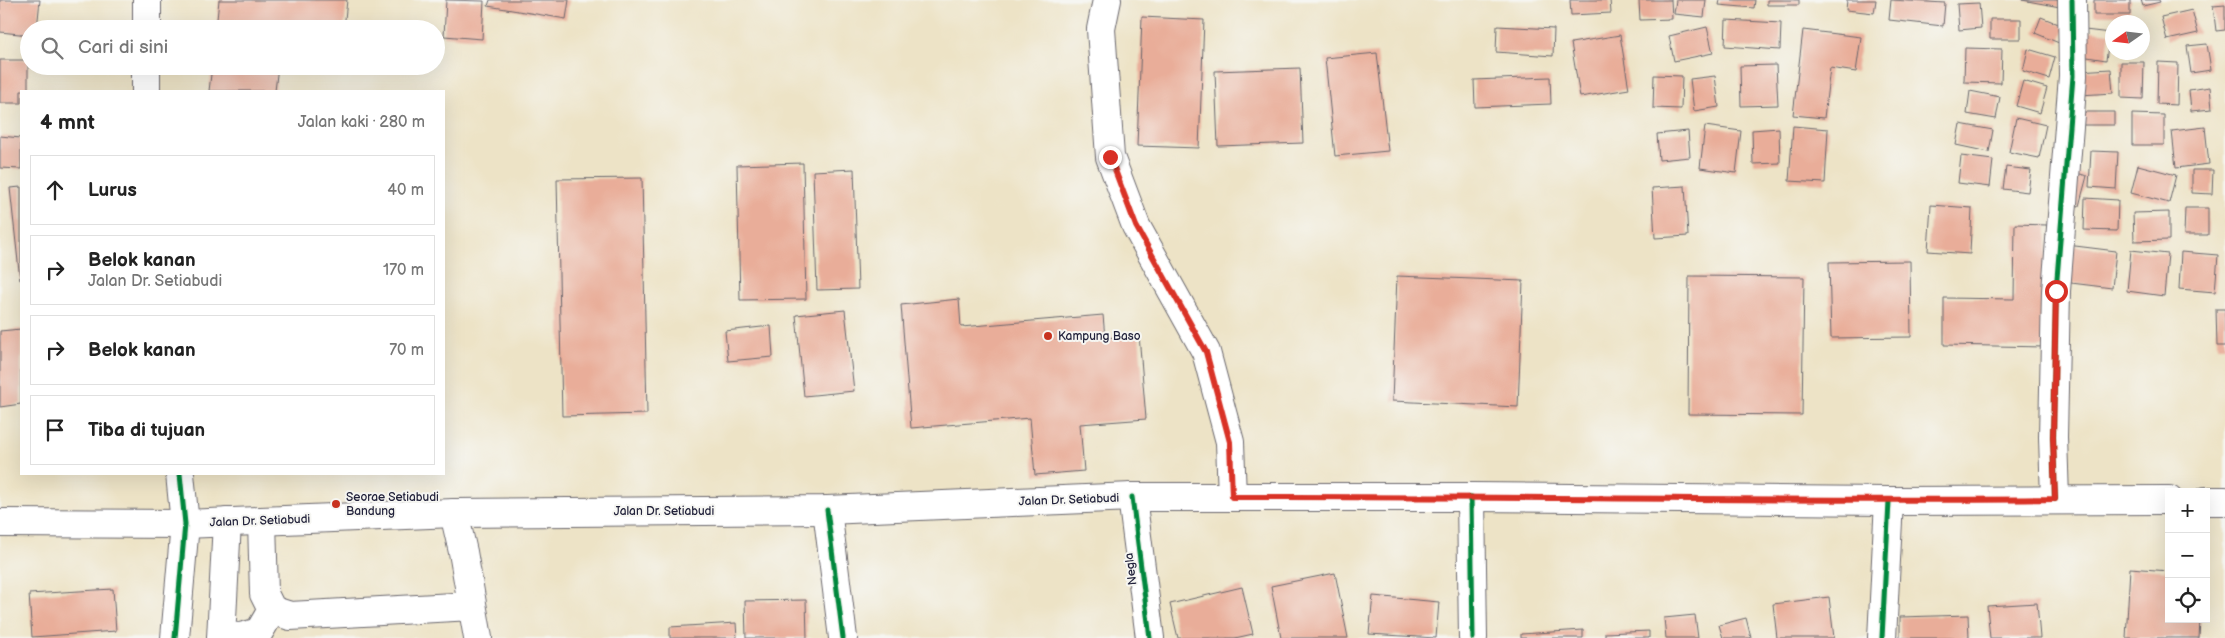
<!DOCTYPE html>
<html lang="id">
<head>
<meta charset="utf-8">
<style>
  body { margin:0; font-family:"Balsamiq Sans",sans-serif; background:#f2f2f2; color:#222 }
  .controls { position:absolute; right:15px; bottom:15px; display:grid; overflow:hidden; border-radius:0px; box-shadow:0 5px 20px #0002 }
  .controls button { width:45px; height:45px; display:grid; place-items:center; padding:0; border:0; border-bottom:1px solid #e0e0e0; background:#fff; color:#222; font:25px sans-serif }
  .compass { position:absolute; left:2105px; top:15px; width:45px; height:45px; border-radius:50%; background:#fff; box-shadow:0 5px 20px #0002; rotate:256deg }
  .stop { position:absolute; width:15px; height:15px; margin:-11px; border:4px solid #d93025; border-radius:50%; background:#fff }
  .stop.end { background:#d93025; border-color:#fff; box-shadow:0 1px 5px #0008 }
  .list { margin:0; padding:0; list-style:none }
  h2 { display:flex; justify-content:space-between; align-items:center; height:65px; margin:0; padding:0 20px; font-size:21px }
  h2 small { font-size:16px; font-weight:400; color:#767676 }
  .list li { display:grid; grid-template-columns:32px 1fr auto; gap:15px; align-items:center; box-sizing:border-box; height:70px; margin:0 10px 10px; padding:0 10px; border:1px solid #e0e0e0; border-radius:0px }
  .list b { display:block; font-size:19px; white-space:nowrap }
  .list p { margin:0; font-size:16px; white-space:nowrap; color:#767676 }
  .list em { font-size:16px; font-style:normal; color:#767676 }
  .icon { flex:none; width:28px; height:28px; fill:none; stroke:currentColor; stroke-width:2; stroke-linecap:round; stroke-linejoin:round }
  .map { position:relative; flex:none; width:2225px; height:638px; overflow:hidden }
  .search { position:absolute; background:#fff; box-shadow:0 5px 20px #0002; left:20px; top:20px; width:425px; height:55px; display:flex; align-items:center; gap:12px; box-sizing:border-box; padding:0 18px; border-radius:28px; color:#767676; font-size:19px }
  .panel { position:absolute; background:#fff; box-shadow:0 5px 20px #0002; left:20px; top:90px; width:425px; height:385px; border-radius:0px }
  .map>svg:first-child { display:block }
  .building { fill:#e9ad99 }
  .lines { fill:none; stroke-linecap:round; stroke-linejoin:round }
  .minor-casing { stroke:#69666c; stroke-width:30 }
  .major-casing { stroke:#69666c; stroke-width:30 }
  .minor { stroke:#fff; stroke-width:28 }
  .major { stroke:#fff; stroke-width:28 }
  .cycleway-casing { stroke:#f6f6f2; stroke-width:8 }
  .cycleway { stroke:#00873e; stroke-width:5 }
  .route { stroke:#d93025; stroke-width:6 }
  .poi-dot { fill:#c8321e; stroke:#f6f6f2; stroke-width:2 }
  .labels { text-anchor:middle; dominant-baseline:central; stroke-width:4; stroke-linejoin:round; paint-order:stroke }
  .poi-label { font-size:12px; fill:#22223b; stroke:#f6f6f2; text-anchor:start }
  .street-label { font-size:12px; fill:#22223b; stroke:#f6f6f2 }
</style>
</head>
<body>
<div class="map">
<svg width="2225" height="638" viewBox="0 0 2225 638">
  <rect width="100%" height="100%" fill="#f6f6f2"/>
  <filter id="ink" filterUnits="userSpaceOnUse"><feTurbulence type="fractalNoise" baseFrequency=".02" numOctaves="2"/><feDisplacementMap in="SourceGraphic" scale="10" xChannelSelector="R" yChannelSelector="G"/><feConvolveMatrix kernelMatrix="1 2 1 2 8 2 1 2 1" color-interpolation-filters="sRGB"/></filter>
  <filter id="wash" filterUnits="userSpaceOnUse"><feTurbulence type="fractalNoise" baseFrequency=".0096" numOctaves="4" result="noise"/><feDisplacementMap in="SourceGraphic" scale="20" xChannelSelector="R" yChannelSelector="G"/><feGaussianBlur stdDeviation="1.12" result="paint"/><feColorMatrix in="noise" values="0 0 0 0 0 0 0 0 0 0 0 0 0 0 0 0 0 1.4 0 .05"/><feComposite in="paint" operator="in"/></filter>
  <g filter="url(#wash)">
    <rect width="100%" height="100%" fill="#ede3c6"/>
    <g id="blocks">
      <path class="building" d="M0,0H40L37,29H29V35L0,32Z
        M219,0H347L344,29H216Z
        M446,0L484,1L482,39L444,36Z
        M490,0H569L566,19L488,6Z
        M1570,0H1610L1611,13L1571,15Z
        M1639,0H1671L1672,19L1640,20Z
        M1676,0H1706L1704,17L1674,14Z
        M1720,0H1755L1754,8L1719,5Z
        M1767,0H1799V5H1767Z
        M1847,0H1876L1874,13L1846,10Z
        M1891,0L1945,3L1943,26L1889,20Z
        M2022,0H2061L2060,7Z
        M2094,0H2130V15H2094Z
        M2141,0H2159L2160,2L2143,6Z
        M1979,3L1981,28L1959,30L1957,4Z
        M2225,5V30L2216,31L2213,6Z
        M2192,10L2198,33L2167,40L2161,17Z
        M1142,17L1204,20L1199,148L1137,146Z
        M2041,17L2066,27L2059,43L2035,33Z
        M1990,19H2021V39H1990Z
        M1726,20L1781,23L1780,50L1725,46Z
        M1497,26L1554,29L1553,56L1496,52Z
        M1707,27L1713,53L1674,61L1669,36Z
        M1803,30L1861,37L1856,72L1830,68L1824,118L1793,115Z
        M2085,30L2110,33L2106,60L2081,56Z
        M1620,35L1629,89L1580,97L1571,43Z
        M2207,44L2211,70L2191,73L2187,46Z
        M1965,48L2002,49L2001,83L1964,82Z
        M2028,49L2055,57L2049,79L2023,71Z
        M1377,53L1388,151L1335,156L1325,58Z
        M0,60H28V91H21V103H0Z
        M2121,62H2144L2143,99L2121,98Z
        M2158,62L2178,63L2177,105L2157,104Z
        M1776,65L1778,105L1741,106L1740,66Z
        M212,66H278L275,91H209Z
        M1300,68L1303,143L1218,146L1215,71Z
        M2111,69L2113,93L2080,95L2078,71Z
        M1654,75L1682,76L1681,109L1653,108Z
        M1715,76L1719,107L1694,111L1690,79Z
        M1550,77L1551,104L1475,107L1474,80Z
        M2023,81L2047,88L2040,113L2016,106Z
        M2210,87L2212,109L2191,111L2189,90Z
        M1970,91L2000,97L1996,119L1967,114Z
        M2073,112H2114V125H2073Z
        M2132,114L2164,115V145H2132Z
        M2016,118L2046,125L2039,158L2009,152Z
        M1960,124L1993,130L1989,152L1956,145Z
        M1705,126L1741,131L1736,173L1700,168Z
        M1793,126L1828,129L1825,183L1789,181Z
        M2205,127L2209,164L2176,168L2172,131Z
        M1779,128L1780,163L1753,164L1752,130Z
        M1688,131L1690,157L1659,160L1657,134Z
        M0,136L21,138V169L0,168Z
        M2091,151L2118,152L2116,189L2089,187Z
        M1961,156L1993,160L1990,187L1958,183Z
        M803,163L806,299L740,300L737,165Z
        M2138,165L2176,175L2169,203L2131,193Z
        M2006,167L2031,170L2028,192L2003,189Z
        M854,169L858,289L817,290L813,171Z
        M2067,170L2087,176L2079,206L2058,201Z
        M2192,170H2213L2212,194L2192,193Z
        M642,178L647,414L562,416L557,179Z
        M1685,186L1688,236L1655,238L1652,188Z
        M21,187V280H20L10,188Z
        M2085,198L2118,200L2117,231L2084,230Z
        M1931,205L1972,208L1970,254L1928,251Z
        M2185,208H2208V235H2184Z
        M2169,212V240L2134,241L2133,213Z
        M2015,224L2047,225L2045,347L1944,345V298L2014,299Z
        M2067,245L2116,251L2112,288L2063,282Z
        M2131,250L2168,254L2164,296L2127,291Z
        M2181,252L2218,255L2215,292L2179,289Z
        M1910,261L1911,337L1831,338L1829,262Z
        M1397,276L1523,281L1518,407L1392,401Z
        M1689,276L1804,277L1802,415L1688,414Z
        M959,299L961,327L1103,315L1105,338L1139,335L1146,419L1080,424L1084,471L1035,475L1030,418L911,428L901,305Z
        M2216,309H2225V346H2217Z
        M845,310L854,391L804,396L796,315Z
        M771,326L773,357L728,361L725,331Z
        M21,329V404L0,407V331Z
        M2130,568L2169,571V619H2200L2199,638H2126Z
        M1335,573L1348,638H1281L1271,586Z
        M1242,587L1253,634L1235,638H1178L1170,604Z
        M113,589L116,631L32,637L29,594Z
        M1373,596L1439,602L1436,638L1369,634Z
        M1829,597L1834,638H1777L1773,604Z
        M806,600L807,638H746L745,601Z
        M2037,603L2040,638H1990L1987,606Z
        M1695,615L1698,638H1666L1664,618Z
        M1968,615L1969,638H1900V617Z
        M1746,618L1751,638H1723L1719,625Z
        M736,623L737,638H670V627Z
        M1583,630V638H1521V634Z
        M1649,631V638H1605V633Z"/>
    </g>
  </g>
  <g filter="url(#ink)">
    <use href="#blocks" fill-opacity="0" stroke="#69666c" stroke-width="1"/>
    <g class="lines">
      <defs>
        <path id="minor" d="M1107,0L1101,29L1110,157L1136,226L1206,352L1230,442L1232,497
          M147,29V0
          M146,91V66
          M1132,497L1150,638
          M1471,497L1473,638
          M2055,499L2053,437L2056,291L2073,76L2072,0
          M827,510L843,638
          M454,513L463,552L478,638
          M262,521L264,594L272,610L290,616L472,606
          M221,636L241,637L259,632L272,610
          M175,638L185,524L180,474
          M221,638L227,522
          M1882,638L1889,501"/>
        <path id="major" d="M2206,501H2225
          M0,523L185,524L454,513L827,510L1132,497H1471L1889,501L2169,500"/>
      </defs>
      <use href="#minor" class="minor-casing"/>
      <use href="#major" class="major-casing"/>
      <use href="#minor" class="minor"/>
      <use href="#major" class="major"/>
      <defs>
        <path id="cycleway" d="M1132,497L1150,638
          M1471,497L1473,638
          M2055,499L2053,437L2056,291L2073,76L2072,0
          M827,510L843,638
          M175,638L185,524L180,474
          M1882,638L1889,501"/>
      </defs>
      <use href="#cycleway" class="cycleway-casing"/>
      <use href="#cycleway" class="cycleway"/>
    </g>
  </g>
  <g class="lines" filter="url(#ink)">
    <path class="route" d="M1110,157L1136,226L1206,352L1230,442L1232,497C1506,496 1781,502 2055,499L2053,437L2056,291"/>
  </g>
  <g class="poi-dot">
    <circle cx="1048" cy="336" r="5"/>
    <circle cx="336" cy="504" r="5"/>
  </g>
  <g class="labels">
    <g class="poi-label">
      <text x="1058" y="336">Kampung Baso</text>
      <text x="346" y="497">Seorae Setiabudi<tspan x="346" dy="14">Bandung</tspan></text>
    </g>
    <g class="street-label">
      <text transform="translate(1069 500) rotate(-2)">Jalan Dr. Setiabudi</text>
      <text x="664" y="511">Jalan Dr. Setiabudi</text>
      <text transform="translate(260 521) rotate(-2)">Jalan Dr. Setiabudi</text>
      <text transform="translate(1131 569) rotate(-97)">Negla</text>
    </g>
  </g>
</svg>
<div class="controls">
<button>+</button>
<button>−</button>
<button><svg class="icon" aria-label="locate" viewBox="0 0 24 24"><circle cx="12" cy="12" r="6"/><path d="M12 2v4M12 18v4M2 12h4M18 12h4"/></svg></button>
</div>
<svg class="compass" viewBox="-18 -18 36 36"><path d="M0-13l5 13h-10z" fill="#e53935"/><path d="M0 13l5-13h-10z" fill="#767676"/></svg>
<div class="stop" style="left:2056px;top:291px"></div>
<div class="stop end" style="left:1110px;top:157px"></div>
<div class="search"><svg class="icon" aria-label="search" viewBox="0 0 24 24"><circle cx="10" cy="10" r="6"/><path d="M15 15l6 6"/></svg>Cari di sini</div>
<section class="panel">
<h2>4 mnt<small>Jalan kaki · 280 m</small></h2>
<ul class="list">
<li><svg class="icon" aria-label="ahead" viewBox="0 0 24 24"><path d="M12 20V5M6 11l6-6 6 6"/></svg><div><b>Lurus</b></div><em>40 m</em></li>
<li><svg class="icon" aria-label="right" viewBox="0 0 24 24"><path d="M7 20v-9h11M14 6l5 5-5 5"/></svg><div><b>Belok kanan</b><p>Jalan Dr. Setiabudi</p></div><em>170 m</em></li>
<li><svg class="icon" aria-label="right" viewBox="0 0 24 24"><path d="M7 20v-9h11M14 6l5 5-5 5"/></svg><div><b>Belok kanan</b></div><em>70 m</em></li>
<li><svg class="icon" aria-label="arrive" viewBox="0 0 24 24"><path d="M6 21V4h12l-3 4 3 4H6"/></svg><div><b>Tiba di tujuan</b></div></li>
</ul>
</section>
</div>
</body>
</html>
